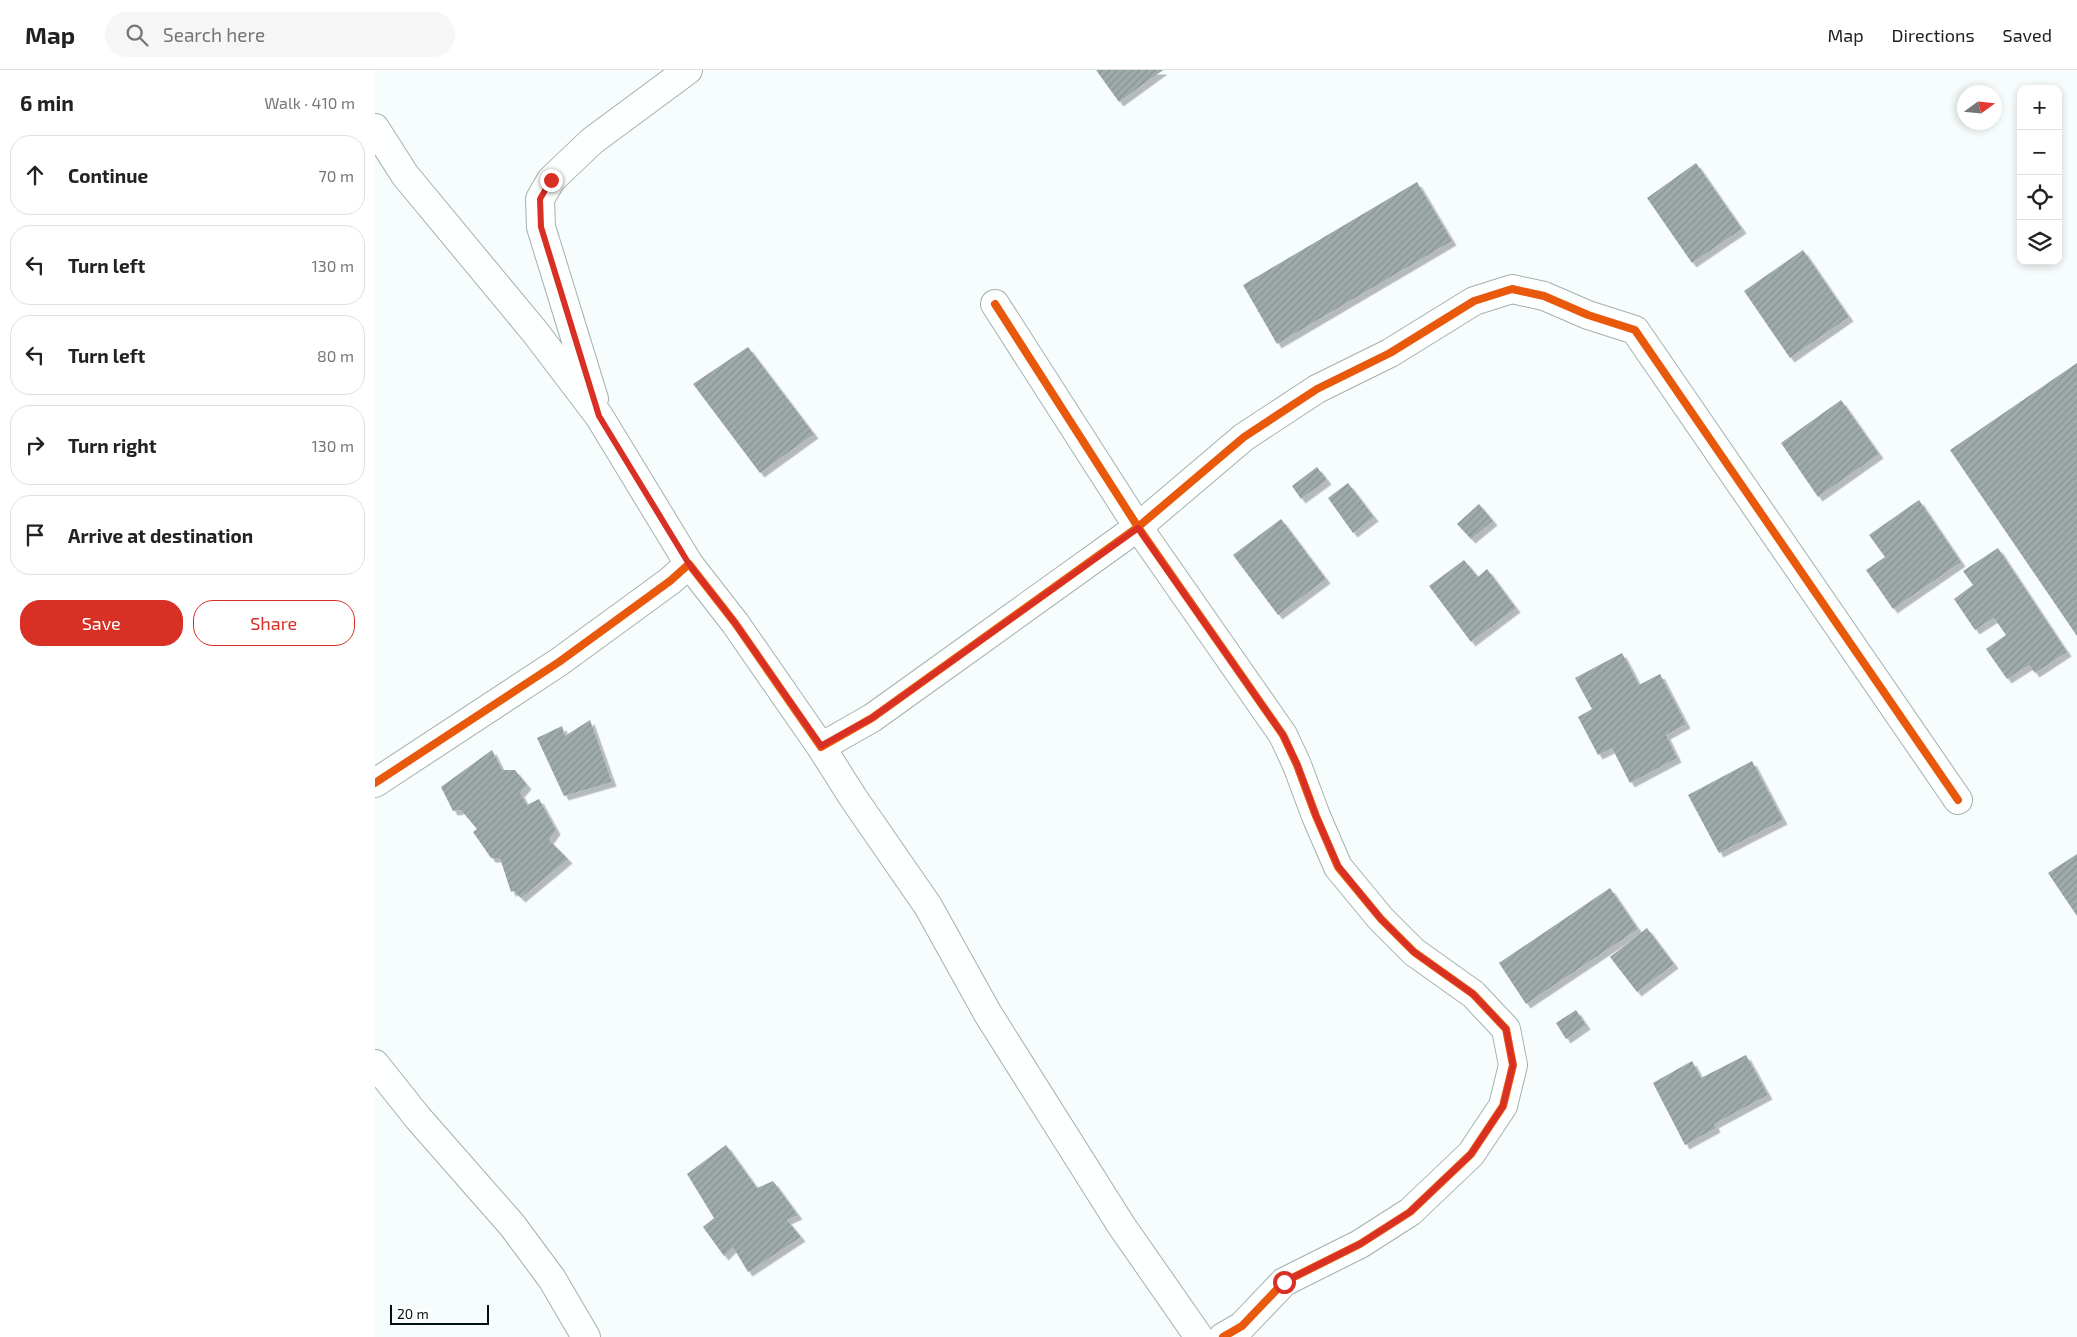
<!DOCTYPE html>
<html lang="en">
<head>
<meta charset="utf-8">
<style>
  body { margin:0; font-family:"Exo 2",sans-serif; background:#f6f6f6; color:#222 }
  .controls { position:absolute; right:15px; top:15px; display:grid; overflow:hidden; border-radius:10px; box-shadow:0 2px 8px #0003 }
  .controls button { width:45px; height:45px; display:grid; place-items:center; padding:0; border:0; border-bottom:1px solid #e0e0e0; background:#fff; color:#222; font:25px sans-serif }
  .compass { position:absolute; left:1582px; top:15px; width:45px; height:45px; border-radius:50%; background:#fff; box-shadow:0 2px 8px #0003; rotate:75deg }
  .scale { position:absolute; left:15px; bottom:12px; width:99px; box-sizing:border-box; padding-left:5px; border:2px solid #011111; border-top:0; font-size:14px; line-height:18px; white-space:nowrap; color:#011111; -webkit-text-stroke:4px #fff; paint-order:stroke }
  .stop { position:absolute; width:15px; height:15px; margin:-11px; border:4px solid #d93025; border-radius:50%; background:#fff }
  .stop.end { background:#d93025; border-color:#fff; box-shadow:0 1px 5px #0008 }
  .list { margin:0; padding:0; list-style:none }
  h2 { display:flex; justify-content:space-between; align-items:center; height:65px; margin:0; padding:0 20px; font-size:21px }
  h2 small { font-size:16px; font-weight:400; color:#767676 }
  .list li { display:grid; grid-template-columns:32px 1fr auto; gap:15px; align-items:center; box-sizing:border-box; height:80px; margin:0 10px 10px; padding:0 10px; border:1px solid #e0e0e0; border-radius:20px }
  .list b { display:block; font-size:19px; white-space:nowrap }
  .list em { font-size:16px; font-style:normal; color:#767676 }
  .actions { display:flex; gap:10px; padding:15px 20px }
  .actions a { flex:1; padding:11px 0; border:1px solid #d93025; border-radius:20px; text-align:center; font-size:18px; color:#d93025 }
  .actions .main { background:#d93025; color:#fff }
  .icon { flex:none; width:28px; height:28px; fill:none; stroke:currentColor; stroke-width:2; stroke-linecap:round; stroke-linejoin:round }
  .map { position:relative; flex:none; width:1702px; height:1267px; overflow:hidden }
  header { display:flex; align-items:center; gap:30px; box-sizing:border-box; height:70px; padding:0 25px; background:#fff; border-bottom:1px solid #e0e0e0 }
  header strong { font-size:24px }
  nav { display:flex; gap:28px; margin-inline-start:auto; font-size:18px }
  .search { width:350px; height:45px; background:#f6f6f6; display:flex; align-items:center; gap:12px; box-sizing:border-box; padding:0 18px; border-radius:28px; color:#767676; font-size:19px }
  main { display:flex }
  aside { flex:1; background:#fff }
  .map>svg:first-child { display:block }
  .building { fill:url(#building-hatch); filter:url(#shadow) }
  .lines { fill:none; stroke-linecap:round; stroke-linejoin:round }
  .minor-casing { stroke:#a4b0b0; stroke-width:30 }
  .minor { stroke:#feffff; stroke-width:28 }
  .cycleway-casing { stroke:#fff; stroke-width:11 }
  .cycleway { stroke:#e8590c; stroke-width:8 }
  .route { stroke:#d93025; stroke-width:6 }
</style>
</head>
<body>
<header>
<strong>Map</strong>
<div class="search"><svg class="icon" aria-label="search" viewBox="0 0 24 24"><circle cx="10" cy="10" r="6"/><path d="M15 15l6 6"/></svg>Search here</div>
<nav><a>Map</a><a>Directions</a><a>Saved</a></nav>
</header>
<main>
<aside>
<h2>6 min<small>Walk · 410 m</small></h2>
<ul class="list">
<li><svg class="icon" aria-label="ahead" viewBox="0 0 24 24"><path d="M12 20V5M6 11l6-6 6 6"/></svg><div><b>Continue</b></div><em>70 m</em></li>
<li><svg class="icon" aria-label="left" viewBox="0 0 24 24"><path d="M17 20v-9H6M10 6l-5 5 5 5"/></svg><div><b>Turn left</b></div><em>130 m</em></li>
<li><svg class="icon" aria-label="left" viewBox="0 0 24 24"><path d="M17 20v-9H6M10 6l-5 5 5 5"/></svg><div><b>Turn left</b></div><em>80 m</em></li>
<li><svg class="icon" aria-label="right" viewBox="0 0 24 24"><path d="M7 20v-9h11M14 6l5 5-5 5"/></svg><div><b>Turn right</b></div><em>130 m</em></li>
<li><svg class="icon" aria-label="arrive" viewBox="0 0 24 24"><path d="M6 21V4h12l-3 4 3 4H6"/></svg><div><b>Arrive at destination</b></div></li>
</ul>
<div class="actions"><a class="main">Save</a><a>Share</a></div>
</aside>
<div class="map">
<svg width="1702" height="1267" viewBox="0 0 1702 1267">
  <defs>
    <pattern id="building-hatch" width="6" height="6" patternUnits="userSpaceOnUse" patternTransform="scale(1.25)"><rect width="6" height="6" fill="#9faaaa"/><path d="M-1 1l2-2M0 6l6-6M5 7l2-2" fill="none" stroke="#879191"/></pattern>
    <filter id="shadow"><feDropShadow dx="4.5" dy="4.5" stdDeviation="0" flood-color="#0004"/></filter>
  </defs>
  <rect width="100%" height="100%" fill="#f7fcfc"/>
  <path class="building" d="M721,0H788L744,32Z
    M1321,93L1367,159L1317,193L1272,128Z
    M1042,112L1077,171L902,274L868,215Z
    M1428,180L1474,247L1415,288L1369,221Z
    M373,277L439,364L385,403L318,314Z
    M1702,293V566L1575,380Z
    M1466,330L1504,384L1443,427L1406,373Z
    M942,397L952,410L926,429L917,416Z
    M973,413L999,447L978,463L953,428Z
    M1544,430L1586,492L1518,539L1491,500L1510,487L1494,465Z
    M1104,434L1118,451L1096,469L1082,454Z
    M906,449L951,509L903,545L858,485Z
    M1623,478L1692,582L1660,603L1654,595L1632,609L1611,579L1631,565L1619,548L1600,560L1579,529L1598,515L1588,501Z
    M1089,490L1103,507L1112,499L1141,538L1096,572L1054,516Z
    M1247,583L1264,615L1285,604L1311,654L1291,665L1302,688L1255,713L1237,678L1223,685L1203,647L1217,639L1200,608Z
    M215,650L237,712L189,726L162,668L187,656L190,666Z
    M117,680L127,700H140L152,715L145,723L152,735L164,729L181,760L174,770L193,789L146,828L139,821L136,822L125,788H116L98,762L102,759L86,740L78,741L66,717Z
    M1377,691L1408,750L1344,783L1313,725Z
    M1702,784V846L1673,803Z
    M1235,818L1263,859L1151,934L1124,893Z
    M1272,858L1299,894L1262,922L1235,887Z
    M1201,940L1211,955L1191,969L1181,953Z
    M1371,985L1393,1025L1339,1054L1341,1058L1310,1075L1278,1013L1317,991L1326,1008Z
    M351,1075L382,1118L398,1111L423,1145L412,1150L426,1167L373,1202L358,1177L349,1186L328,1157L339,1148L312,1104Z"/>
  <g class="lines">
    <defs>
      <path id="minor" d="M0,58L30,105L160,262L224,346L314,494
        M620,234L763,457L908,665L922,695L941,746L963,797L1006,849L1039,882L1098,924L1131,959L1138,995L1128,1036L1096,1084L1035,1142L985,1174L909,1212L867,1256L848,1267
        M219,329L166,157L165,129L176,110L217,71L313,0
        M446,677L479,729L553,836L613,944L746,1155L824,1267
        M0,713L184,592L295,511L314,494L360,553L446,677L497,648L763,457L869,367L942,319L1015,283L1099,231L1137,219L1169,226L1213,245L1260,260L1583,730
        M0,994L43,1048L137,1155L177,1209L211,1267"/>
    </defs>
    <use href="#minor" class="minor-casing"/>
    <use href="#minor" class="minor"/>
    <defs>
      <path id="cycleway" d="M620,234L763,457L908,665L922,695L941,746L963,797L1006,849L1039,882L1098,924L1131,959L1138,995L1128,1036L1096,1084L1035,1142L985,1174L909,1212L867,1256L848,1267
        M0,713L184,592L295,511L314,494L360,553L446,677L497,648L763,457L869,367L942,319L1015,283L1099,231L1137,219L1169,226L1213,245L1260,260L1583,730"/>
    </defs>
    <use href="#cycleway" class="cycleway-casing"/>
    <use href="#cycleway" class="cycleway"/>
  </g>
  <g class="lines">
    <path class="route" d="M176,110L165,129L166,157L224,346L314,494L360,553L446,676L497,648L763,458L908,665L922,694L941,746L963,796L1006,849L1039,882L1098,924L1131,959L1138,995L1128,1036L1096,1084L1035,1142L985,1174L909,1212"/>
  </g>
</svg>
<div class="controls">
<button>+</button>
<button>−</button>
<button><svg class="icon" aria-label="locate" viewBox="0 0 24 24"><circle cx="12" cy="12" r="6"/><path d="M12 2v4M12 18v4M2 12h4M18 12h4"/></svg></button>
<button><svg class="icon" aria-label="layers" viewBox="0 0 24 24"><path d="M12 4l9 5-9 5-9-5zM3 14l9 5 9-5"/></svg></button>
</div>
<svg class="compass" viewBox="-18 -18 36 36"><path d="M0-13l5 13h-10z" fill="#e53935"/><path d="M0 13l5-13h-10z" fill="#767676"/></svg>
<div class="scale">20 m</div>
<div class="stop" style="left:909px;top:1212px"></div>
<div class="stop end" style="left:176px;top:110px"></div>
</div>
</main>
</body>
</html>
